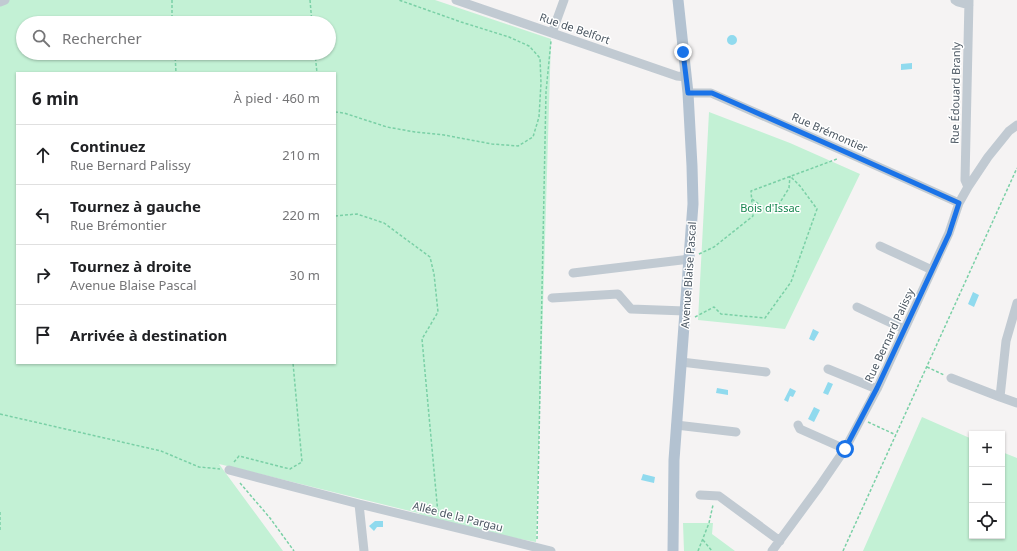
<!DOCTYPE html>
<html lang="fr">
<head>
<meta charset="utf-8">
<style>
  body { margin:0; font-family:"Noto Sans",sans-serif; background:#f6f6f6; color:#202124 }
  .controls { position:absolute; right:12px; bottom:12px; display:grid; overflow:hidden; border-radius:0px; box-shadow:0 1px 3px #0004 }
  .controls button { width:36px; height:36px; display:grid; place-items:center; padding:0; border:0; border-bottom:1px solid #e0e0e0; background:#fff; color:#202124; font:20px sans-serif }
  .stop { position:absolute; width:12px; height:12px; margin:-9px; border:3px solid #1a73e8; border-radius:50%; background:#fff }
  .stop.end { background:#1a73e8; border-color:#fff; box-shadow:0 1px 4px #0008 }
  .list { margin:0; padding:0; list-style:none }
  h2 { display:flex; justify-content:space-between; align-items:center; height:52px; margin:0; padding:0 16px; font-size:17px }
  h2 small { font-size:13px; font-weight:400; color:#757577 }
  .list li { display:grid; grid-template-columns:26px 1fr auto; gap:12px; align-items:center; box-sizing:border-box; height:60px; padding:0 16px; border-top:1px solid #e0e0e0 }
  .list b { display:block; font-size:15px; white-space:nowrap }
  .list p { margin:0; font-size:13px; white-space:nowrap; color:#757577 }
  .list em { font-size:13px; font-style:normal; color:#757577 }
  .icon { flex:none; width:22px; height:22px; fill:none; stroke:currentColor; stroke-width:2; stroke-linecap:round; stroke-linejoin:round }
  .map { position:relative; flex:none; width:1017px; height:551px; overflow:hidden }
  .search { position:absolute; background:#fff; box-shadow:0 1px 3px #0004; left:16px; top:16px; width:320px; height:44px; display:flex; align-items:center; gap:10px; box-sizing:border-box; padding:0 14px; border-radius:22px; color:#757577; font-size:15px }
  .panel { position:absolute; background:#fff; box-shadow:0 1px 3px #0004; left:16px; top:72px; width:320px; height:292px; border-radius:0px }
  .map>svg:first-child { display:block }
  .green { fill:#c3f1d5; fill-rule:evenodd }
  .water { fill:#90daee }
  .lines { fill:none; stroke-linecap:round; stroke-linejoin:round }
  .path { stroke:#7ad0a6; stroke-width:1.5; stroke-dasharray:3 2; stroke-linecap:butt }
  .minor { stroke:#c1cad2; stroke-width:9 }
  .major { stroke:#b3c2d1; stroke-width:11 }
  .route { stroke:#1a73e8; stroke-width:5 }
  .labels { text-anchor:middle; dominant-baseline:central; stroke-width:3; stroke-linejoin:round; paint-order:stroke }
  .street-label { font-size:11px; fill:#4a5661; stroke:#fff }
  .park-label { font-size:11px; fill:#17864f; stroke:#fff }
</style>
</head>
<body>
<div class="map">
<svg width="1017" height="551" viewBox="0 0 1017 551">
  <rect width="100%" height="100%" fill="#f5f3f3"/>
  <path class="green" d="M0,0H435L551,39L536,542L438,524L418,513L219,464L283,551H0ZM23,23H329V53H23ZM17,73H335V363H17Z
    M709,112L790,143L860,174L785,329L698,320Z
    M922,417L972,439V536H1002V452L1017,458V551H863Z
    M683,523H713L712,534L735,551H684Z"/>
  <path class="water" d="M727 40a5 5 0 1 1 10 0a5 5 0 1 1-10 0Z
    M912,63V69L901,70V64Z
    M973,292L979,295L974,307L968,304Z
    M813,329L819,332L814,341L809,339Z
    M828,382L833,384L828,395L823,393Z
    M717,388L728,390V395L716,393Z
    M790,388L796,391L793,397L790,396L788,402L784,400Z
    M814,407L820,410L814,422L808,419Z
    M643,474L655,477L654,483L641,480Z
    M375,521H383V527H377L374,531L369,526Z"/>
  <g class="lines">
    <path class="path" d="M310,0L312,23
      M172,23V0
      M175,53L176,73
      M315,53L317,73
      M335,112L344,113L387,127L415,132L444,135L492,144L518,146L533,137L539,117L541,83L540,58L529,46L509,37L461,22L399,0
      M752,199L765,209L779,204L789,188L790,176
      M335,216L357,214L384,223L430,257L434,274L438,312L422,339L438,514
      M699,254L714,247L753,216L751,191L837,159
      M695,317L714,307L721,314L765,318L791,282L817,209L800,186L790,176
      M927,367L944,375
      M0,414L161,451L199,467L220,469
      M868,422L896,435
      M234,462L239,456L290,469L302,462L293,363
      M240,483L270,518L294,551
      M0,512V531
      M537,539L546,92L551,41
      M703,540L712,551
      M698,551L709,523L713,505
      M843,551L1017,168"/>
    <path class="minor" d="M456,0L677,76L686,77
      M955,0L958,2L969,5
      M0,2L5,0
      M552,33L564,0
      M688,93H711L850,154L959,203
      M968,187L965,180L969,0
      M880,246L932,270
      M573,273L690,259
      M552,298L618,294L631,309L685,311
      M1017,303L1006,341L1000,397L1017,403
      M857,307L904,329
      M681,362L766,372
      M828,369L877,389
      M951,378L1000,397
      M676,425L736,432
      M798,425L800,429L845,449
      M229,470L359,504
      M700,495L719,496L780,541
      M364,551L359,504L551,551
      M772,551L819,487L845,449L877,389L949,233L959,203L968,187L988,157L1009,131L1017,125"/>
    <path class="major" d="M673,551L674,460L693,204L692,166L688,93L678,0"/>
  </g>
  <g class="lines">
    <path class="route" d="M683,52L688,93H712L850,154L959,203L949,234L877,388L845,449"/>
  </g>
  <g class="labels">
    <g class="street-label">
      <text transform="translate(575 28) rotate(19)">Rue de Belfort</text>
      <text transform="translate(955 93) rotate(-89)">Rue Édouard Branly</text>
      <text transform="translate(830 132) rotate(24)">Rue Brémontier</text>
      <text transform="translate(688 275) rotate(-86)">Avenue Blaise Pascal</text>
      <text transform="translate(889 335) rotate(-65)">Rue Bernard Palissy</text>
      <text transform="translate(458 516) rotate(14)">Allée de la Pargau</text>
    </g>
    <g class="park-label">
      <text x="770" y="207">Bois d'Issac</text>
    </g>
  </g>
</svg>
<div class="controls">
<button>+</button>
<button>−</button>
<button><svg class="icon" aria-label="locate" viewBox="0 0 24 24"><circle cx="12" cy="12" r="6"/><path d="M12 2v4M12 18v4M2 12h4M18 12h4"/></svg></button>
</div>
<div class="stop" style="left:845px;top:449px"></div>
<div class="stop end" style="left:683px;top:52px"></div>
<div class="search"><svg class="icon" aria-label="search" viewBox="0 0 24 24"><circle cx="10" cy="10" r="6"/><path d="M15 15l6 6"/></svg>Rechercher</div>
<section class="panel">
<h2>6 min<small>À pied · 460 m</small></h2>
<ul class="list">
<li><svg class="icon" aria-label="ahead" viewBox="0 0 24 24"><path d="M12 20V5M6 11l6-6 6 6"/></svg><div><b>Continuez</b><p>Rue Bernard Palissy</p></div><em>210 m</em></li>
<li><svg class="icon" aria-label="left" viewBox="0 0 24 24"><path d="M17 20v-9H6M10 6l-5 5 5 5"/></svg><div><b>Tournez à gauche</b><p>Rue Brémontier</p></div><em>220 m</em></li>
<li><svg class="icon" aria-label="right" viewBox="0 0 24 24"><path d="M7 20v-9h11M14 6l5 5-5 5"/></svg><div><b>Tournez à droite</b><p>Avenue Blaise Pascal</p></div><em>30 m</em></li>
<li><svg class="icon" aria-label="arrive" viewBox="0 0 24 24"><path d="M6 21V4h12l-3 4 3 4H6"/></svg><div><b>Arrivée à destination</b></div></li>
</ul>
</section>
</div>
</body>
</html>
